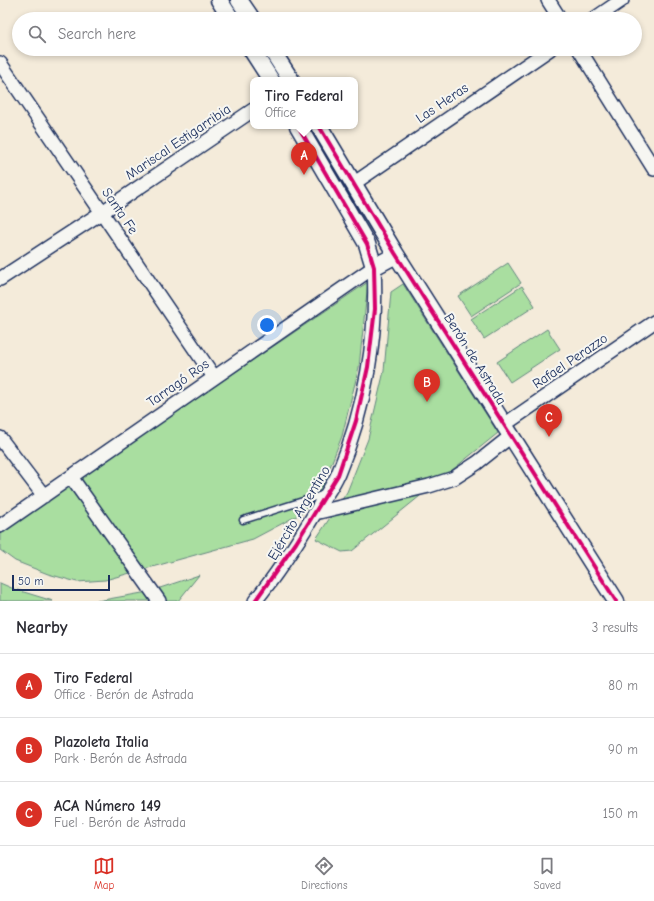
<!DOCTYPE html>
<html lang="en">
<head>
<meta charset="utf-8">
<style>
  body { margin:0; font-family:"Comic Neue",sans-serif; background:#f2f2f3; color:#2b2b33 }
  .scale { position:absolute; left:12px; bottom:10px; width:98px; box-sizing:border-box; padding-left:4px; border:2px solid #1b2f5e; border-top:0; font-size:11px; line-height:14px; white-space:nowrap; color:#1b2f5e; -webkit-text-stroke:3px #f6f6f2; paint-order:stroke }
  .you { position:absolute; left:267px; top:325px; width:14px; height:14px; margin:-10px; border:3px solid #fff; border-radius:50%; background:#1a73e8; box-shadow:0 0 0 6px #1a73e833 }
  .badge { display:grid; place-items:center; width:26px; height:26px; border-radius:50%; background:#d93025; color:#fff; font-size:13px; font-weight:700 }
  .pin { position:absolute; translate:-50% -33px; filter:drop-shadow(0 1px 2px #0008) }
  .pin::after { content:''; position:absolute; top:21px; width:14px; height:12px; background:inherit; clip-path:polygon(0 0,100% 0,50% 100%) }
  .popup { position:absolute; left:250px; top:77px; width:108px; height:52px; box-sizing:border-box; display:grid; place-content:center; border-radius:8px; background:#fff; filter:drop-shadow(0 1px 3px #0005); font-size:13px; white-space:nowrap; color:#7c7c81 }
  .popup b { font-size:15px; color:#2b2b33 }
  .popup::after { content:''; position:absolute; left:50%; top:100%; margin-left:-8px; border:8px solid transparent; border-top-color:#fff }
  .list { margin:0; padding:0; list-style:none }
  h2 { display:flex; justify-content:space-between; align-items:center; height:52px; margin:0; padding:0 16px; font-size:17px }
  h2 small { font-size:13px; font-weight:400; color:#7c7c81 }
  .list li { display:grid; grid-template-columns:26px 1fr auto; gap:12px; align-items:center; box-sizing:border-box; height:64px; padding:0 16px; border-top:1px solid #e1e1e2 }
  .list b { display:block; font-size:15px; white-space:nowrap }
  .list p { margin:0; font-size:13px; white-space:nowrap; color:#7c7c81 }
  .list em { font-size:13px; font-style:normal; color:#7c7c81 }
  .icon { flex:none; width:22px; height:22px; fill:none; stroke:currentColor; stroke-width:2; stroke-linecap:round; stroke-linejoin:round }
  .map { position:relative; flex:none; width:654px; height:601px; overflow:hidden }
  .search { position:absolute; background:#fff; box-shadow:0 2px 6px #0003; left:12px; right:12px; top:12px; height:44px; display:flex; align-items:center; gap:10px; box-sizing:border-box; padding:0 14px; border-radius:22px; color:#7c7c81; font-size:15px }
  .sheet { height:244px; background:#fff }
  nav { display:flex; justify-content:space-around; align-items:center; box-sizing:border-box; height:56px; border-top:1px solid #e1e1e2; background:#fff; font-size:11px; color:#7c7c81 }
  nav a { display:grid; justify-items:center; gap:2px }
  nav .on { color:#d93025 }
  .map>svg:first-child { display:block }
  .green { fill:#a9dea0; stroke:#62867f }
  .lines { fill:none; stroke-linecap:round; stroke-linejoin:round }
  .service-casing { stroke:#1b2f5e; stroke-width:9 }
  .minor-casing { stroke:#1b2f5e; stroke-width:16 }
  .tertiary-casing { stroke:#1b2f5e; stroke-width:19 }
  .service { stroke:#f6f6f2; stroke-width:6 }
  .minor { stroke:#f6f6f2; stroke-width:13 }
  .tertiary { stroke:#f6f6f2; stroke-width:16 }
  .cycleway-casing { stroke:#f6f6f2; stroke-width:6 }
  .cycleway { stroke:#d6006c; stroke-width:4 }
  .labels { text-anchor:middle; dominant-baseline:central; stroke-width:4; stroke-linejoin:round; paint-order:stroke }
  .street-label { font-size:14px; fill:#1b2f5e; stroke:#f6f6f2 }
</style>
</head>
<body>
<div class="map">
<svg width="654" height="601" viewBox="0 0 654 601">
  <rect width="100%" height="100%" fill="#f4ebda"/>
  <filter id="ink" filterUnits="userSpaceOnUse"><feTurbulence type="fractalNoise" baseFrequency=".025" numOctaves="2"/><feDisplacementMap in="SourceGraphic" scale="8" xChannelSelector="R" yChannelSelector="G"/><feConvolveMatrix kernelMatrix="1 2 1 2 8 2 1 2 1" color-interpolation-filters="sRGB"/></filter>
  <g filter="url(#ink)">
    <path class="green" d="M508,263L521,283L471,316L458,296Z
      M368,282L359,367L342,436L323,485L302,513L253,539L105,580L77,582L48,574L15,561L0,550V532Z
      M403,284L498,433L352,551L342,552L316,539L347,492L368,439L384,371L391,292Z
      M522,286L535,306L484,339L471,319Z
      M547,329L560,349L510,382L497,362Z
      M199,575L178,601H97L148,592Z
      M0,583L14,589L53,601H0Z"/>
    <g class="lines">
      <defs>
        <path id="service" d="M243,520L325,494"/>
        <path id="minor" d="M548,0L560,19
          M594,19L622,0
          M579,49L654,169
          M0,63L214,377
          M353,184L550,49
          M0,279L101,213L253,110
          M504,425L654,322
          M0,438L44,496
          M71,477L159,601
          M315,513L429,486L454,478L477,463L511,436
          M0,526L374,267
          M255,601C279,572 299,540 318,508C324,497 333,486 338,474C365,410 378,336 374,267"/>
        <path id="tertiary" d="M219,0L231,19
          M239,0L252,19
          M251,49L271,80
          M271,49L291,80
          M298,126L367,244L374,267L396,255
          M319,126L395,253L616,601"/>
      </defs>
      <use href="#service" class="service-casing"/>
      <use href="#minor" class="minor-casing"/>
      <use href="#tertiary" class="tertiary-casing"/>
      <use href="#service" class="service"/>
      <use href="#minor" class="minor"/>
      <use href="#tertiary" class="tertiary"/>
      <defs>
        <path id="cycleway" d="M319,126L395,253L616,601
          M255,601L296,543L338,475L356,421L368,367L375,309L374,267L367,244L298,126"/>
      </defs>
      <use href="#cycleway" class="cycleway-casing"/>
      <use href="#cycleway" class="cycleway"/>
    </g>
  </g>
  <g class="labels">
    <g class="street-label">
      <text transform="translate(442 103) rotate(-34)">Las Heras</text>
      <text transform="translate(178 142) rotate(-34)">Mariscal Estigarribia</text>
      <text transform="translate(120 211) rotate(56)">Santa Fe</text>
      <text transform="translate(475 359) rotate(58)">Berón de Astrada</text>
      <text transform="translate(570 361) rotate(-34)">Rafael Perazzo</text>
      <text transform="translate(178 383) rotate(-35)">Tarragó Ros</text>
      <text transform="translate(299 513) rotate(-59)">Ejército Argentino</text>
    </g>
  </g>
</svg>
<div class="scale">50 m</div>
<div class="you"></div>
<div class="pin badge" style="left:304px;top:175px">A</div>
<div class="popup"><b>Tiro Federal</b>Office</div>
<div class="pin badge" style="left:427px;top:402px">B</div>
<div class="pin badge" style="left:549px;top:437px">C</div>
<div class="search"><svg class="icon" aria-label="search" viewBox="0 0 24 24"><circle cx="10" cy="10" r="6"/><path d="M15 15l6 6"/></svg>Search here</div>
</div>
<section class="sheet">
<h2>Nearby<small>3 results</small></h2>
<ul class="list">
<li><span class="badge">A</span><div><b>Tiro Federal</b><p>Office · Berón de Astrada</p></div><em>80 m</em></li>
<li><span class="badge">B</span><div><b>Plazoleta Italia</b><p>Park · Berón de Astrada</p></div><em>90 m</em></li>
<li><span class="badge">C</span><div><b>ACA Número 149</b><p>Fuel · Berón de Astrada</p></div><em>150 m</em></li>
</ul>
</section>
<nav>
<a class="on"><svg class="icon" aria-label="map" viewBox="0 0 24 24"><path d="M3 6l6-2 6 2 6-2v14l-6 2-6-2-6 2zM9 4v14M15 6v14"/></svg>Map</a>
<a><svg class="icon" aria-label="directions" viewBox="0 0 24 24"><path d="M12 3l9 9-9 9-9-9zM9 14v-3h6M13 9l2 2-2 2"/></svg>Directions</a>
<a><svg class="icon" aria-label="saved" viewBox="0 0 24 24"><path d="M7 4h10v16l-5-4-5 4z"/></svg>Saved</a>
</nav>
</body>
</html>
